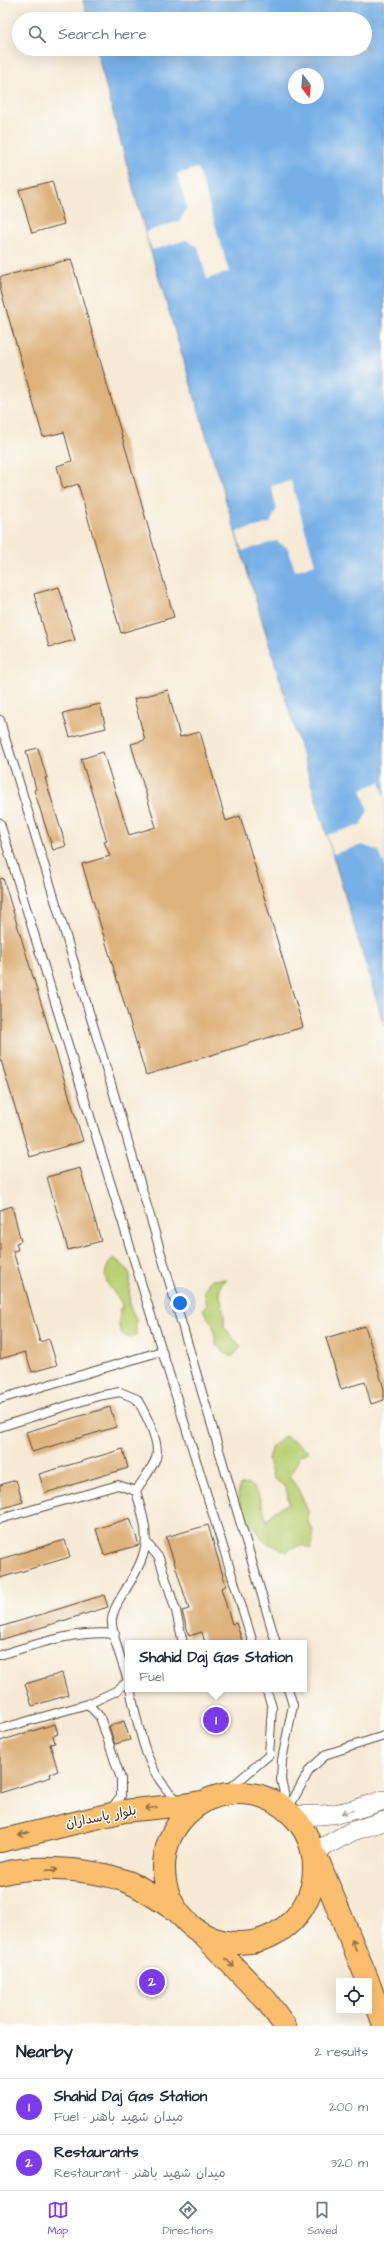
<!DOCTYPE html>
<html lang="en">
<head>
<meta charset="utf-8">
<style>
  body { margin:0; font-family:"Architects Daughter","Playpen Sans Arabic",sans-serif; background:#f2f2f3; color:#1f2937 }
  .controls { position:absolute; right:12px; bottom:12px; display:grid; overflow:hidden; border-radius:0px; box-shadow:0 4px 16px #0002 }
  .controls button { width:36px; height:36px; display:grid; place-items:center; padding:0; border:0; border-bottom:1px solid #e0e1e3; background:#fff; color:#1f2937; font:20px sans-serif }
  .compass { position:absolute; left:288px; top:68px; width:36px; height:36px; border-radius:50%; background:#fff; box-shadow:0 4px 16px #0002; rotate:164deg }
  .you { position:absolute; left:180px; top:1303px; width:14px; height:14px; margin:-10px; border:3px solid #fff; border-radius:50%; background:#1a73e8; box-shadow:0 0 0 6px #1a73e833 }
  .badge { display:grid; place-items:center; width:26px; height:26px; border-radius:50%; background:#7c3aed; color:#fff; font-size:13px; font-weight:700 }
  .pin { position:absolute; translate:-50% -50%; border:2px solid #fff; box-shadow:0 1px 4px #0006 }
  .popup { position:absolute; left:125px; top:1640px; width:182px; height:52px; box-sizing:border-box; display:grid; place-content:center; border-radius:0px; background:#fff; filter:drop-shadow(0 1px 3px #0005); font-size:13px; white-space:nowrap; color:#747a83 }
  .popup b { font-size:15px; color:#1f2937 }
  .popup::after { content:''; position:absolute; left:50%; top:100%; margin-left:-8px; border:8px solid transparent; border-top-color:#fff }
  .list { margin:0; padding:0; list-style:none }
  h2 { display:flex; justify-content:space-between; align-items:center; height:52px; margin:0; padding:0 16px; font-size:17px }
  h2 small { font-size:13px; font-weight:400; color:#747a83 }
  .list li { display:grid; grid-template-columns:26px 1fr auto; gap:12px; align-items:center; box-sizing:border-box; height:56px; padding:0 16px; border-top:1px solid #e0e1e3 }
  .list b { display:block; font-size:15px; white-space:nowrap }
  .list p { margin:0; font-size:13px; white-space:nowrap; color:#747a83 }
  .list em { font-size:13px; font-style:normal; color:#747a83 }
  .icon { flex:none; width:22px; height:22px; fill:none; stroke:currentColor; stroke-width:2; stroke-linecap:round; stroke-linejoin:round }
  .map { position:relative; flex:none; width:384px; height:2026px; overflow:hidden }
  .search { position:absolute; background:#fff; box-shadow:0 4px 16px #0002; left:12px; right:12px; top:12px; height:44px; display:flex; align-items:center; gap:10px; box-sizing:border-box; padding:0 14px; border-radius:22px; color:#747a83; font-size:15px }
  .sheet { height:164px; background:#fff }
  nav { display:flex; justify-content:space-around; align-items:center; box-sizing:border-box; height:56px; border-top:1px solid #e0e1e3; background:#fff; font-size:11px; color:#747a83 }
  nav a { display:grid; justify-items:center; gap:2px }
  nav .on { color:#7c3aed }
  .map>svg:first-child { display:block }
  .green { fill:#bad074; stroke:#7a7d49 }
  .water { fill:#77b0e7; stroke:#596d82; fill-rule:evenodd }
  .pier { fill:#f6ead6 }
  .building { fill:#deb27d }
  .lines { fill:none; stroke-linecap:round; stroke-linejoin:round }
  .service-casing { stroke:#57473a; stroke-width:10 }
  .tertiary-casing { stroke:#57473a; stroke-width:20 }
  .trunk-casing { stroke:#57473a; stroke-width:24 }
  .service { stroke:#fff; stroke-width:8 }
  .tertiary { stroke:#fff; stroke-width:19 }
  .trunk { stroke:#fabe6d; stroke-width:22 }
  .oneway { stroke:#916d42 }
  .oneway2 { stroke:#a79f9a }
  .labels { text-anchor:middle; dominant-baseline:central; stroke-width:3; stroke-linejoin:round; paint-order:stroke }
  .street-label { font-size:13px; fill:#3b2a1e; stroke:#fdfcf7 }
</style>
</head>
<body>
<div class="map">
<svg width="384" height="2026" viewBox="0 0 384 2026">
  <rect width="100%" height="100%" fill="#fdfcf7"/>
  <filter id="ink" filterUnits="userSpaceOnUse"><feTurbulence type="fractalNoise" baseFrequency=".025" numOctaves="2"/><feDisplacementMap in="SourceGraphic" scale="8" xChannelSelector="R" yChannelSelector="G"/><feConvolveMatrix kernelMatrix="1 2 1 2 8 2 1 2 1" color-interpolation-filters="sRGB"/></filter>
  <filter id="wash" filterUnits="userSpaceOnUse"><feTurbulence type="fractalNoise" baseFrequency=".012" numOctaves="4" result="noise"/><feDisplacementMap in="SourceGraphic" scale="16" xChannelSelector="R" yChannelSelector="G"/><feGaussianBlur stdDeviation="0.9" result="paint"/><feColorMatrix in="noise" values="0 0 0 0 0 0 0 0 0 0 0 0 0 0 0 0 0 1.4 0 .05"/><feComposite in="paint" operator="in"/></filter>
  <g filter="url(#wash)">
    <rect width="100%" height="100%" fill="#f6ead6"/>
    <path class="green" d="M113,1258C141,1276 126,1280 130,1305C130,1310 135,1314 136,1319C136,1325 136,1330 136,1336L131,1338C113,1335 120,1317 122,1304C111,1286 96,1279 113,1258Z
      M226,1279L220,1286C219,1301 226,1312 224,1327L241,1347L232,1357L216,1345L213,1325L203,1310L207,1305L204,1291L210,1280Z
      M285,1436L309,1451L299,1456L295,1469L289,1476L298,1489L308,1511V1521L314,1533L311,1549C301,1543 295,1546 286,1552L264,1541L255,1527L246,1526L238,1493L240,1485L250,1484L258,1493L267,1521L274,1512L289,1503L286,1487L273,1478L268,1459L272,1446Z"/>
    <path class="water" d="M83,0H384V1025L145,232L96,49H365V19H88ZM294,74H318V98H294Z"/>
    <path class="pier" d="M198,168L229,272L207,279L198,247L186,240L152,250L145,232L180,221L187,208L177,174Z
      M291,481L315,564L295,571L288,548L276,541L242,551L236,532L270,523L277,509L271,486Z
      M380,782L384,797V864L379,851L362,845L333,854L327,835L360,825L368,811L361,789Z"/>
    <g id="blocks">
      <path class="building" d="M52,181L64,224L32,233L19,190Z
        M71,259L174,617L121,633L78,484L63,489L57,466L72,461L64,432L43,437L0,288V277Z
        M59,587L75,640L49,647L34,594Z
        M168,690L180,737L200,732L226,821L240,816L303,1027L146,1075L82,864L110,856L104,842L107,841L81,759L103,752L129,835L156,827L131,744L145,740L134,699Z
        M100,704L106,728L70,737L63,713Z
        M38,748L47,778H45L66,846L53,850L34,790L36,789L26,751Z
        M3,878L83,1141L30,1157L0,1057V879Z
        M80,1168L101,1241L68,1250L47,1177Z
        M12,1206L21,1241L16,1243L18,1250L13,1251L22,1281H23L40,1342L49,1339L57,1365L32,1372L25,1352L0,1359V1210Z
        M365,1326L384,1389V1400L371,1404L365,1382L341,1389L326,1338Z
        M110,1407L116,1427L32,1452L26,1432Z
        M123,1449L128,1468L45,1493L39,1474Z
        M16,1480L23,1502L0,1509V1485Z
        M130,1518L139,1545L104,1555L96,1529Z
        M208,1525L226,1586L221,1588L232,1624L236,1623L243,1643H205L202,1632L189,1636L182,1611L189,1609L166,1537Z
        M65,1540L70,1557L0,1578V1559Z
        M104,1595L108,1607L0,1640V1627Z
        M62,1673L68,1695L32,1706L25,1684Z
        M124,1721L130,1740L115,1744L109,1726Z
        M55,1724L58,1734L53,1736L55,1743L50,1744L58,1771L50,1774L51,1777L0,1793V1741Z"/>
    </g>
  </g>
  <g filter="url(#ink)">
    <use href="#blocks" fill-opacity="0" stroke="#57473a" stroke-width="1"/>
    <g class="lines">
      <defs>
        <path id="service" d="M0,720L4,735
          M0,732L4,735L15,769L111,1084L276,1643
          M0,823L162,1351L0,1399
          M162,1351L253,1643
          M0,1427L98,1396L120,1392L137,1399C145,1413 161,1442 156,1458C152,1469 142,1481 136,1491C149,1537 152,1547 126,1589C121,1598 113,1608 112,1619C110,1631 124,1667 128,1681
          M0,1519L118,1485L136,1491
          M147,1543L159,1558L176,1611L183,1643
          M0,1655C37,1644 76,1630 115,1634
          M130,1689C139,1728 146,1776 179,1801
          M88,1704L100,1717L121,1779V1796L111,1809
          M0,1729L88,1704L116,1691L128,1681
          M223,1794L269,1755L272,1707L266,1689
          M288,1809L310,1769L327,1754L384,1736
          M288,1809L281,1780L282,1760L293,1705L288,1689"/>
        <path id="tertiary" d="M294,1815C332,1817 349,1812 384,1800
          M314,1852L353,1831L384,1821"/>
        <path id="trunk" d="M164 1868a75 75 0 1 1 150 0a75 75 0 1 1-150 0Z
          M0,1841L124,1811L184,1805L201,1802
          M317,1858L368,1981
          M0,1874C34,1864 95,1869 128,1882C144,1888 160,1901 175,1910
          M205,1937L266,2000L285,2026
          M369,1984L384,2025"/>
      </defs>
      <use href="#service" class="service-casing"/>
      <use href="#tertiary" class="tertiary-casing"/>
      <use href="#trunk" class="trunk-casing"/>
      <use href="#service" class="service"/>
      <use href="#tertiary" class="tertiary"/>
      <use href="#trunk" class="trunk"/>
    </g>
    <defs><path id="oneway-shaft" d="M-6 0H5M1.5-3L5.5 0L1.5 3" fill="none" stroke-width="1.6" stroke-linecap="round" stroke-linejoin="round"/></defs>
    <g class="oneway">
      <use href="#oneway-shaft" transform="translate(151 1808) rotate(175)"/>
      <use href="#oneway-shaft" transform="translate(24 1834) rotate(164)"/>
      <use href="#oneway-shaft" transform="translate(52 1870) rotate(-1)"/>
      <use href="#oneway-shaft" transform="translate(354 1945) rotate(-111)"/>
      <use href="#oneway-shaft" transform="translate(230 1963) rotate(46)"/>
    </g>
    <use class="oneway2" href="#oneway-shaft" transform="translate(347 1812) rotate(166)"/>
  </g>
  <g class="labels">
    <g class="street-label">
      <text transform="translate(101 1817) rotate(-11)">بلوار پاسداران</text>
    </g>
  </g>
</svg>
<div class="controls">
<button><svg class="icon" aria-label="locate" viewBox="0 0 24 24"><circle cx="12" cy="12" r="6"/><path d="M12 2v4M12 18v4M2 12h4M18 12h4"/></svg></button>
</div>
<svg class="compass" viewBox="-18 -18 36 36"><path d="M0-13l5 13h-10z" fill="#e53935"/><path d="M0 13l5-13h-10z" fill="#747a83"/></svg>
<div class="you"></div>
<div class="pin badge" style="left:216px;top:1720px">1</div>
<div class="popup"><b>Shahid Daj Gas Station</b>Fuel</div>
<div class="pin badge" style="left:152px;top:1982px">2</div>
<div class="search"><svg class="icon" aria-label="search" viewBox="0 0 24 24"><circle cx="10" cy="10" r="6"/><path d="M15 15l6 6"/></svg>Search here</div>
</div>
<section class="sheet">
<h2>Nearby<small>2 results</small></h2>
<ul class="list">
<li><span class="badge">1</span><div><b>Shahid Daj Gas Station</b><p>Fuel · میدان شهید باهنر</p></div><em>200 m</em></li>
<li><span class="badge">2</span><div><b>Restaurants</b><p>Restaurant · میدان شهید باهنر</p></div><em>320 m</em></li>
</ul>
</section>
<nav>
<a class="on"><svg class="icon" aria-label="map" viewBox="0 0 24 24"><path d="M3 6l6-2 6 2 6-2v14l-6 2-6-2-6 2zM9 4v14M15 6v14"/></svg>Map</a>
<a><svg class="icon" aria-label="directions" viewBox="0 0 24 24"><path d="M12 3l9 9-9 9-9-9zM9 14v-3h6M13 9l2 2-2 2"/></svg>Directions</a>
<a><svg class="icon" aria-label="saved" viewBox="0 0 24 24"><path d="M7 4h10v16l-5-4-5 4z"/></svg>Saved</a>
</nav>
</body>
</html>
